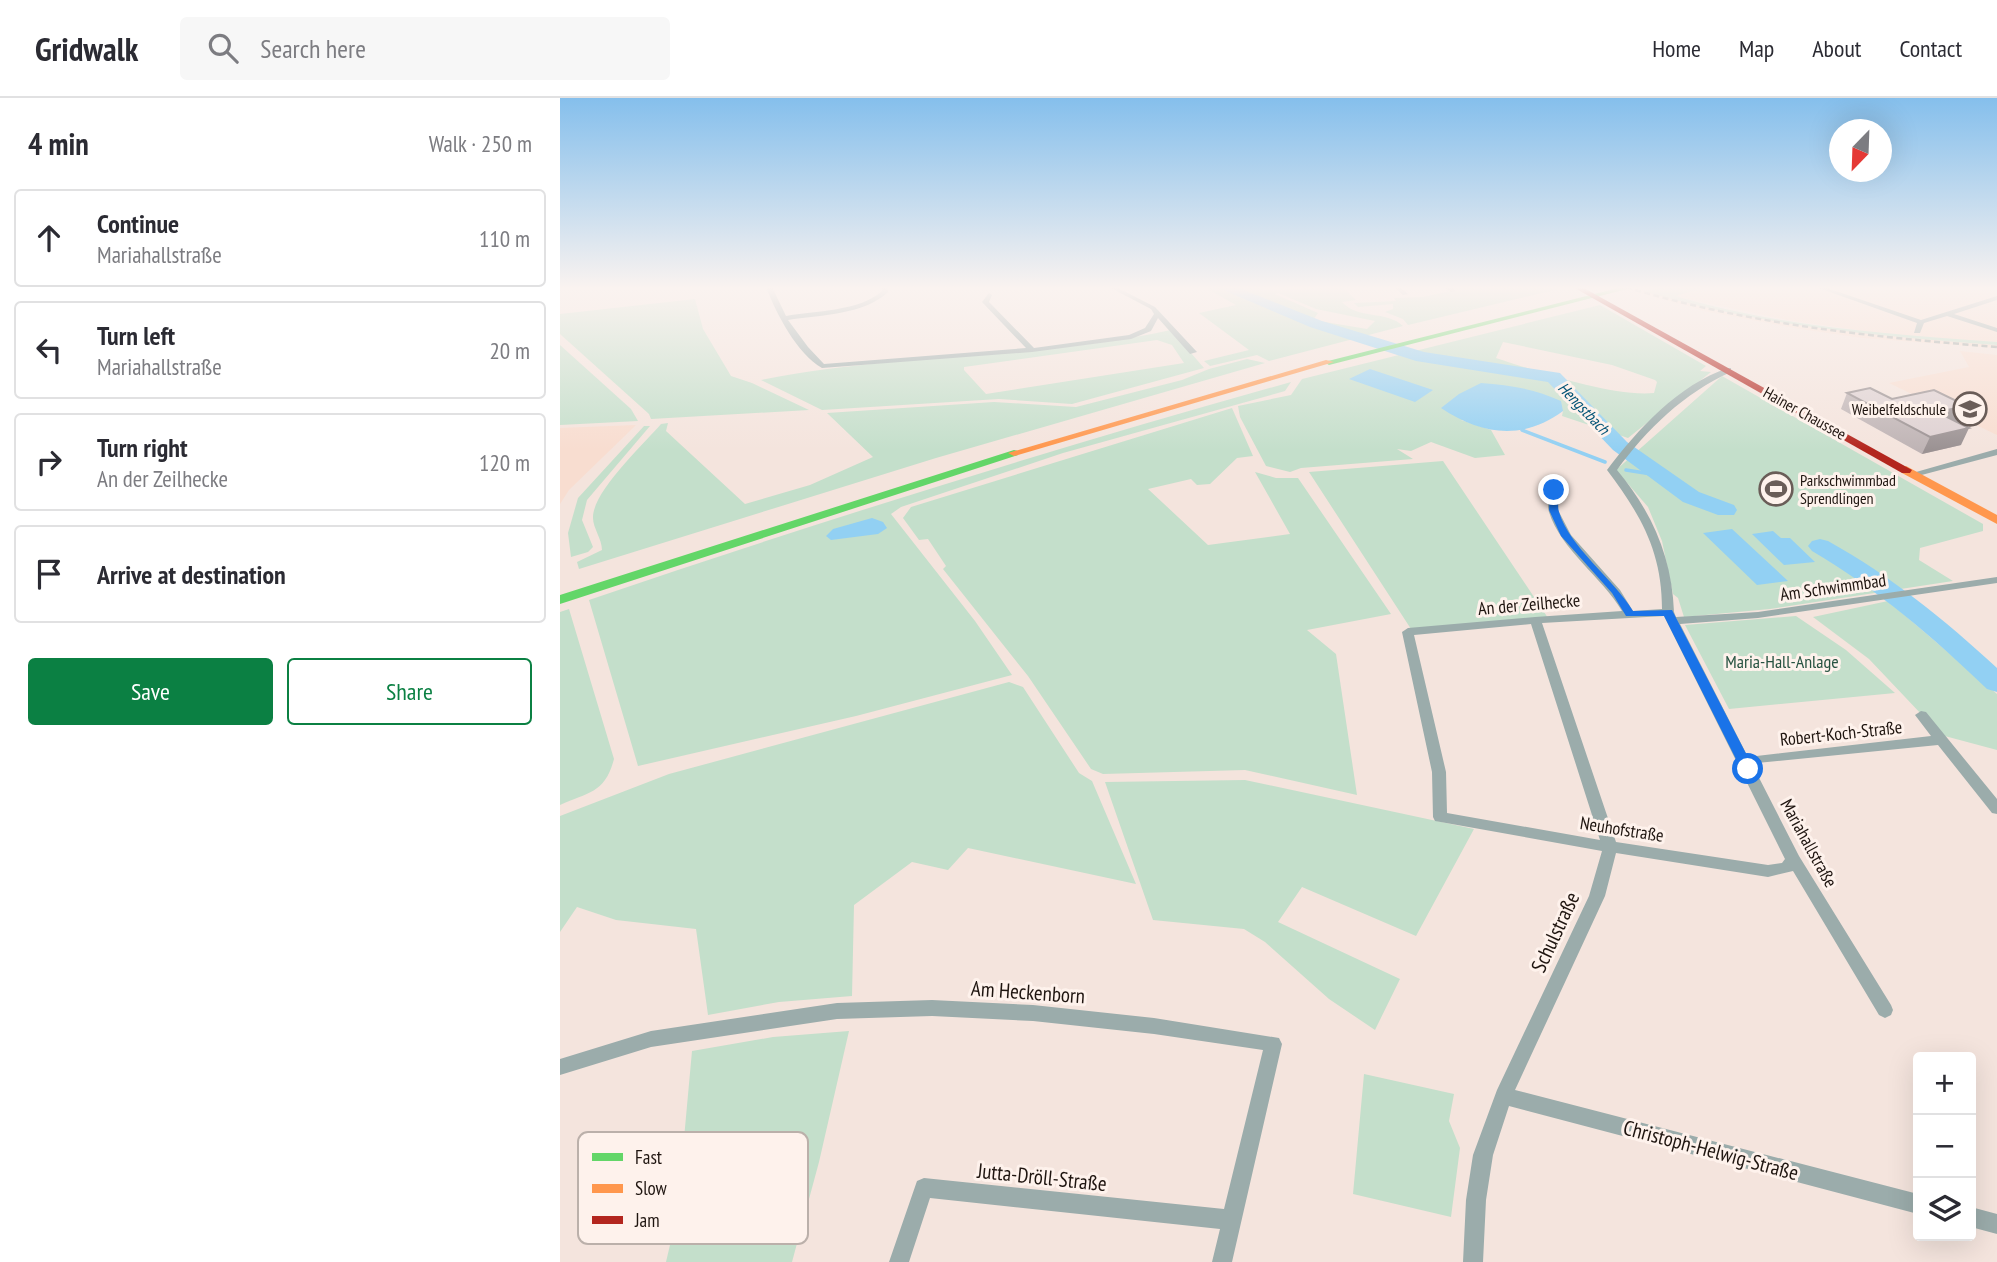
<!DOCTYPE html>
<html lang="en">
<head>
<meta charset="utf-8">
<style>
  body { margin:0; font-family:"PT Sans Narrow",sans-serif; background:#f7f7f7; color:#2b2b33 }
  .controls { position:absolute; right:21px; bottom:21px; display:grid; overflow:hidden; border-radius:7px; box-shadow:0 7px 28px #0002 }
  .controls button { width:63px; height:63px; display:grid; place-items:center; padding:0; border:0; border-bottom:2px solid #e1e1e2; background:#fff; color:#2b2b33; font:35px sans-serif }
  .compass { position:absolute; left:1269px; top:21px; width:63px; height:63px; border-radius:50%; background:#fff; box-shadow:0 7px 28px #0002; rotate:203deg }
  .stop { position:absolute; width:21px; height:21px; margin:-16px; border:5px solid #1a73e8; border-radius:50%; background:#fff }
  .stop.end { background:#1a73e8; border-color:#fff; box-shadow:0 2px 7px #0008 }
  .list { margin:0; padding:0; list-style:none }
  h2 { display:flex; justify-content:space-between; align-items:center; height:91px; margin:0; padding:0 28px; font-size:30px }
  h2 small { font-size:23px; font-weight:400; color:#7c7c81 }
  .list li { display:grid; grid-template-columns:46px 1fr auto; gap:21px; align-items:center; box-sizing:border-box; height:98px; margin:0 14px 14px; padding:0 14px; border:2px solid #e1e1e2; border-radius:7px }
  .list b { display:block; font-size:26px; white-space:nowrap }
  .list p { margin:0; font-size:23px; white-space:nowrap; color:#7c7c81 }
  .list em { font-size:23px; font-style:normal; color:#7c7c81 }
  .actions { display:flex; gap:14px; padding:21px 28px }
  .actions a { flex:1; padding:16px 0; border:2px solid #0b8043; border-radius:7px; text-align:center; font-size:24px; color:#0b8043 }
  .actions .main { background:#0b8043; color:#fff }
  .icon { flex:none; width:38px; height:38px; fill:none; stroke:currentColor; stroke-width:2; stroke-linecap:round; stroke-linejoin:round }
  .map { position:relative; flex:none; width:1437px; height:1164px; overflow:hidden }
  header { display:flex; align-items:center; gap:42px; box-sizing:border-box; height:98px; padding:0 35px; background:#fff; border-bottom:2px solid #e1e1e2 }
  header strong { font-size:33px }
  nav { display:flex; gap:38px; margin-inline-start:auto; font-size:24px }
  .search { width:490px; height:63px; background:#f7f7f7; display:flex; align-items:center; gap:18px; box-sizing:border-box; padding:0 24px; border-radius:7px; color:#7c7c81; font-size:26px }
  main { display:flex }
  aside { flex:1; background:#fff }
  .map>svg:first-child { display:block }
  .built { fill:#f8ddd0 }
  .green { fill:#c4dfcb; fill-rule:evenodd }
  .water { fill:#92d0f3 }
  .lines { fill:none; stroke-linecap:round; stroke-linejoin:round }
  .stream { stroke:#92d0f3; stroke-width:3.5 }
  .river { fill:#92d0f3; fill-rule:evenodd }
  .street { fill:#9bacab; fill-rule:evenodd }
  .fast { fill:#63d668; fill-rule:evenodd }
  .slow { fill:#ff974d; fill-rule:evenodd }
  .jam { fill:#b3261e; fill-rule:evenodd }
  .rail { stroke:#a0a7a4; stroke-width:2.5; stroke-dasharray:6 3.5; stroke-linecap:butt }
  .wall { fill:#bfb4b5 }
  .shaded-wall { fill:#9b9293 }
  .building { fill:#ded1d2; stroke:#9b9293; stroke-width:2 }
  .route { fill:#1a73e8 }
  .labels { text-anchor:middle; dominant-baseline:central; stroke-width:6; stroke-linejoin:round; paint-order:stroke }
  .far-water-label { font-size:16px; font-style:italic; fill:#035376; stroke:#fef2ec }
  .far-poi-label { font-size:16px; fill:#1f1510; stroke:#fef2ec; text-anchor:end }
  .far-street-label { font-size:16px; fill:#1f1510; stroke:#fef2ec }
  .street-label { font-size:18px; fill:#1f1510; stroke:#fef2ec }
  .park-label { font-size:18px; fill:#275341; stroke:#fef2ec }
  .near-street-label { font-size:21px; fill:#1f1510; stroke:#fef2ec }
  .key { fill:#fef2ec; stroke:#bbb0aa; stroke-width:2 }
  .key-label { font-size:19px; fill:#1f1510 }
</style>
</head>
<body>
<header>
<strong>Gridwalk</strong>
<div class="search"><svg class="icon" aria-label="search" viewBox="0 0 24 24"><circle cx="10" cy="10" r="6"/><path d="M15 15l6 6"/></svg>Search here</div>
<nav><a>Home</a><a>Map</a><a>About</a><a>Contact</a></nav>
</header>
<main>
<aside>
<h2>4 min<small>Walk · 250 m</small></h2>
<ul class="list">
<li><svg class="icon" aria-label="ahead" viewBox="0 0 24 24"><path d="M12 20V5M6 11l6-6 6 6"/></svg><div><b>Continue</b><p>Mariahallstraße</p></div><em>110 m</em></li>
<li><svg class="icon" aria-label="left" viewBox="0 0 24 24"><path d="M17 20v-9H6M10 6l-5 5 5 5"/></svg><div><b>Turn left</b><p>Mariahallstraße</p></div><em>20 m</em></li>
<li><svg class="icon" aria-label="right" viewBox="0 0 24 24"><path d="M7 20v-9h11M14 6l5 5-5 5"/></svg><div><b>Turn right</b><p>An der Zeilhecke</p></div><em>120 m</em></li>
<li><svg class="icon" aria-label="arrive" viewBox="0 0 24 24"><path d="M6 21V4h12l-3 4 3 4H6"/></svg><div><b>Arrive at destination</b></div></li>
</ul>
<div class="actions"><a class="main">Save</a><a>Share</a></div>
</aside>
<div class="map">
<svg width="1437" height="1164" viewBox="0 0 1437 1164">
  <rect width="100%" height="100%" fill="#f4e4dd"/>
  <path class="built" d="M1146,189H1437V244L1333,237L1227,222L1114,198Z
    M1084,193L1130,206L1259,230L1437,247V250L1302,240L1240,231L1148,214L1077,194Z
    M1400,253L1437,257V337L1329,285L1409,269Z
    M76,327L9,392L0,406V330Z"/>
  <path class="green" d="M644,189H696L705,192L782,189L796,202L782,204C798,222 826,212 843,228L709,263L697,257L650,268L644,263L689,252L639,215L676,207ZM718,195L756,211L815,223L807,231L753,222L758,215L715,196Z
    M891,189H994L999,191L848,227L843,221L825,214L833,211V206L798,209L794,205L836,203L834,200L863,199L895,192Z
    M1102,189H1145L1116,198C1219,229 1330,236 1437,244V247C1318,238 1198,228 1084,193Z
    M135,201L143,231L171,278L192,285L249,312L91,321L89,316L0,236V216Z
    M1040,207L1146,268L1140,273L1151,274L1068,340L1002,318L1003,313L901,322L931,332L945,357L915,360L871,344L851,353L837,351L853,361L741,370L730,374L706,368L680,319L678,308L731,297L742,281ZM943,244L1052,267L1095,282L1097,284L1094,295C1052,299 979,274 936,260Z
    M611,232L644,270L512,306L439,301L262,312L201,282C336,255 476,262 611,232ZM597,242L612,247L624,265L426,296L404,272V269Z
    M0,247L71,311L78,323L0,327Z
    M687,261L705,265L376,360L19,471L17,464L42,452C42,441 33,430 33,420C32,394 84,346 101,326L108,325L106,333L185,406L250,387L313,359L267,315L434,304L516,309L622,282L649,271Z
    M1162,278L1423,426V433L1360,450L1359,462L1393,483L1210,511L1124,519L1118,500L1113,496L1102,443L1088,409L1056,372Z
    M731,284L725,293L503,355L341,409L331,416L415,523L452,577L296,618L78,668L29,502C261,423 495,350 731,284Z
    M672,310L693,358L677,360L650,386L637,387L631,381L588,391L648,447L730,436L695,374L716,380H738L831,516L747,532L776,556L797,697L685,672L543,676L531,671L468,578L383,471L386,468L368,441L359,442L343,420L351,409Z
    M84,328H90L27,402L22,422L33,449L28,454L11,459L8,435L18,400Z
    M883,363L988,520L851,531L749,374Z
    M1328,503L1437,596V652L1381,637L1309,561L1253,519Z
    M9,511L54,661C45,695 29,694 0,707V514Z
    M1236,518L1286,552L1335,595L1169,611L1125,527Z
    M449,584L463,589L519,675L532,683L576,786L408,750L388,772L352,764L294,807L292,898L219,904L148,917L136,831L56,822L17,809L0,834V718L109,676Z
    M685,682L914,731L856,838L742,789L718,824L840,881L815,932L769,901L705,844L684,831L593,822L545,684Z
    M289,933L259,1064L232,1164H106L117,1117L132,953L213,939Z
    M804,976L894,996L889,1023L900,1050L891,1119L793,1096Z"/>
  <path class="water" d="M810,271L873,292L855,304L789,281Z
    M921,285C950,287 975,291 1001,303L1003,313C962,343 922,337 881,310L899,296Z
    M312,420L323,424L327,430L318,436L271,442L266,438L273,431Z
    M1172,431L1228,483L1197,487L1143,435Z
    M1213,433L1221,440H1230L1255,464L1224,467L1192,436Z"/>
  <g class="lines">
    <path class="stream" d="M962,332L1045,364
      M1066,372L1104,378"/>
    <path class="river" d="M656,189H676L762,223L864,254L1000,275L1067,344L1139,394L1174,407L1177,412L1174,417H1158L1123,404L1053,352L988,284L856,263L750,229Z
      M1260,441L1268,443C1331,478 1385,522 1437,570V594L1427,591C1373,539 1317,491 1252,453L1248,448L1252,443Z"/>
    <path class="street" d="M206,189H212L226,218C254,213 301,213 322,193L321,189H327L328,194C304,217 259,217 228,222L248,249L264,266L466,250L422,204L429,195L432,197L429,204L474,250L569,237L585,230L594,216L591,211L549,189H556L595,209L637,254L630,256L598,220L591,233L571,241L472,254L262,270C237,256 216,215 206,189Z
      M834,189H840L848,196L843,197Z
      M884,189H891L896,193L891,194Z
      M1256,189H1264L1361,222L1437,198V202L1394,216L1437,230V234L1387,218L1364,225L1360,235H1354L1357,225Z
      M1168,270H1171V274C1124,295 1087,331 1057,372C1092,414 1112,459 1114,514L1116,519L1198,514L1437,479V485L1198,520L1120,526L1188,659L1371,638L1355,617L1361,613L1366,614L1437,701V716L1432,715L1378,647L1197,665L1193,668L1239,758L1331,907L1333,912L1331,917L1325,920L1319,917L1233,773L1208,779L1056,755L1045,798L955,992L1358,1096V1116L949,1008L933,1057L926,1102L923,1164H903L906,1102L913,1057L937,992L1029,798L1042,753L875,723L873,719L872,674L842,534L848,530L975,519L1062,513C1042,479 1001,452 989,414C987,408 989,399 989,392L994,389L999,392L998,412L1011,437L1060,492L1073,513L1102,511C1102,454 1081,417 1047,372C1078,331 1118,287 1168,270ZM1104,518L1225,761L1222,765L1208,767L1056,744L982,525ZM971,526L1040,742L887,715L886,674L854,537Z
      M1437,351V357L1354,379L1349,376Z
      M372,902L473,907L594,920L719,940L722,946L672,1164H652L660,1131L370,1100L349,1164H329L357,1083L364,1080L664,1111L703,952L594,936L473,923L372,918L277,921L91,949L0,977V961L91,933L277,905Z
      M1411,1109L1437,1116V1136L1411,1129Z"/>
    <path class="fast" d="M1062,189H1075L769,267L764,264Z
      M454,352L458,353V357L0,506V497Z"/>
    <path class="slow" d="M766,262L774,264L458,357L454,358L448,355Z
      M1346,368L1437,417V426L1342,375L1340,372Z"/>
    <path class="jam" d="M1013,189H1022L1352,372L1350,375H1342Z"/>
    <path class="rail" d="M1066,189C1187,226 1311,239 1437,249"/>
  </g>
  <path class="wall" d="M1287,295L1332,301L1400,324H1397L1401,347L1362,356L1281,311Z"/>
  <path class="shaded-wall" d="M1407,308L1400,324L1369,331L1377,314Z
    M1409,330L1401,347L1362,356L1370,339Z"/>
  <path class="building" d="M1310,290L1332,301L1374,292L1407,308L1377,314L1409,330L1370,339L1287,295Z"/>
  <linearGradient id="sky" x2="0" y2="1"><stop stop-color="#85bfec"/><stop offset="0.54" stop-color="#faf3f0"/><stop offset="1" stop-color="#faf3f0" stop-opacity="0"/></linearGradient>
  <rect width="1437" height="352" fill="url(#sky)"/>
  <path class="route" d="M994,389L999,392C999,399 997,408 999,414C1010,450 1053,480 1073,513L1112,512L1194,671L1192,675L1188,676L1181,671L1104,518H1066L1052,495L1001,438L989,412L990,392Z"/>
  <defs>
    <symbol id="school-ring" viewBox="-11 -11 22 22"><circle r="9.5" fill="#fef2ec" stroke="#6a5d58" stroke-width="1.5"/><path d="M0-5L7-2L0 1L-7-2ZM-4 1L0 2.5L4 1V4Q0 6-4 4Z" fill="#6a5d58"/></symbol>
    <symbol id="stadium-ring" viewBox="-11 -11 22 22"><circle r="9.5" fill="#fef2ec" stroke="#6a5d58" stroke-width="1.5"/><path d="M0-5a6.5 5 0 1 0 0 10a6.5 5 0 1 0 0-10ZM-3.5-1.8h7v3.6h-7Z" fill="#6a5d58"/></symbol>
  </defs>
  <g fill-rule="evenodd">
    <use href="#school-ring" x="1391" y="292" width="38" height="38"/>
    <use href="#stadium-ring" x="1197" y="372" width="38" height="38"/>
  </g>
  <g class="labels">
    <g class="far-water-label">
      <text transform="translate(1024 310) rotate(46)">Hengstbach</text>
    </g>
    <g class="far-poi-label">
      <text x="1386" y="311">Weibelfeldschule</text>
      <text x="1240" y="382" text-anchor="start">Parkschwimmbad<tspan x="1240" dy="18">Sprendlingen</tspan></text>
    </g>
    <g class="far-street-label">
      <text transform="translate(1245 315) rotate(29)">Hainer Chaussee</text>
    </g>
    <g class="street-label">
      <text transform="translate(1273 489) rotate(-8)">Am Schwimmbad</text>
      <text transform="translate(969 506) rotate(-5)">An der Zeilhecke</text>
      <text transform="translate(1281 635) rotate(-6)">Robert-Koch-Straße</text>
      <text transform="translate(1062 731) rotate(9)">Neuhofstraße</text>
      <text transform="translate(1249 745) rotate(61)">Mariahallstraße</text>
    </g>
    <g class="park-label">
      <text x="1222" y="563">Maria-Hall-Anlage</text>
    </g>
    <g class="near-street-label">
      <text transform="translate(995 834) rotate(-65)">Schulstraße</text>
      <text transform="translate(468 894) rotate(4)">Am Heckenborn</text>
      <text transform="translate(1151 1052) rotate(15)">Christoph-Helwig-Straße</text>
      <text transform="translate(482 1079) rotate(6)">Jutta-Dröll-Straße</text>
    </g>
  </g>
  <rect x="18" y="1034" width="230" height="112" rx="10" class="key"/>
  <rect x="32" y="1055" width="31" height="8" fill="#63d668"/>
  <rect x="32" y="1086" width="31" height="9" fill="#ff974d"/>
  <rect x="32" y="1118" width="31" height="8" fill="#b3261e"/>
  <g class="key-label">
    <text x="75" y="1066">Fast</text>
    <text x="75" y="1097">Slow</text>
    <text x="75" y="1129">Jam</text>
  </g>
</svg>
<div class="controls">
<button>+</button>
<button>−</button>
<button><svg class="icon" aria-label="layers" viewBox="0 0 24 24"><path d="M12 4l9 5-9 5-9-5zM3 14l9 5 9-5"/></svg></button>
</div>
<svg class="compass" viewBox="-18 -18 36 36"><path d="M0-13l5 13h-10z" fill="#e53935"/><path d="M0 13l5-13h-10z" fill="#7c7c81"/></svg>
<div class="stop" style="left:1188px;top:671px"></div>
<div class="stop end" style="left:994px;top:392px"></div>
</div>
</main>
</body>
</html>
